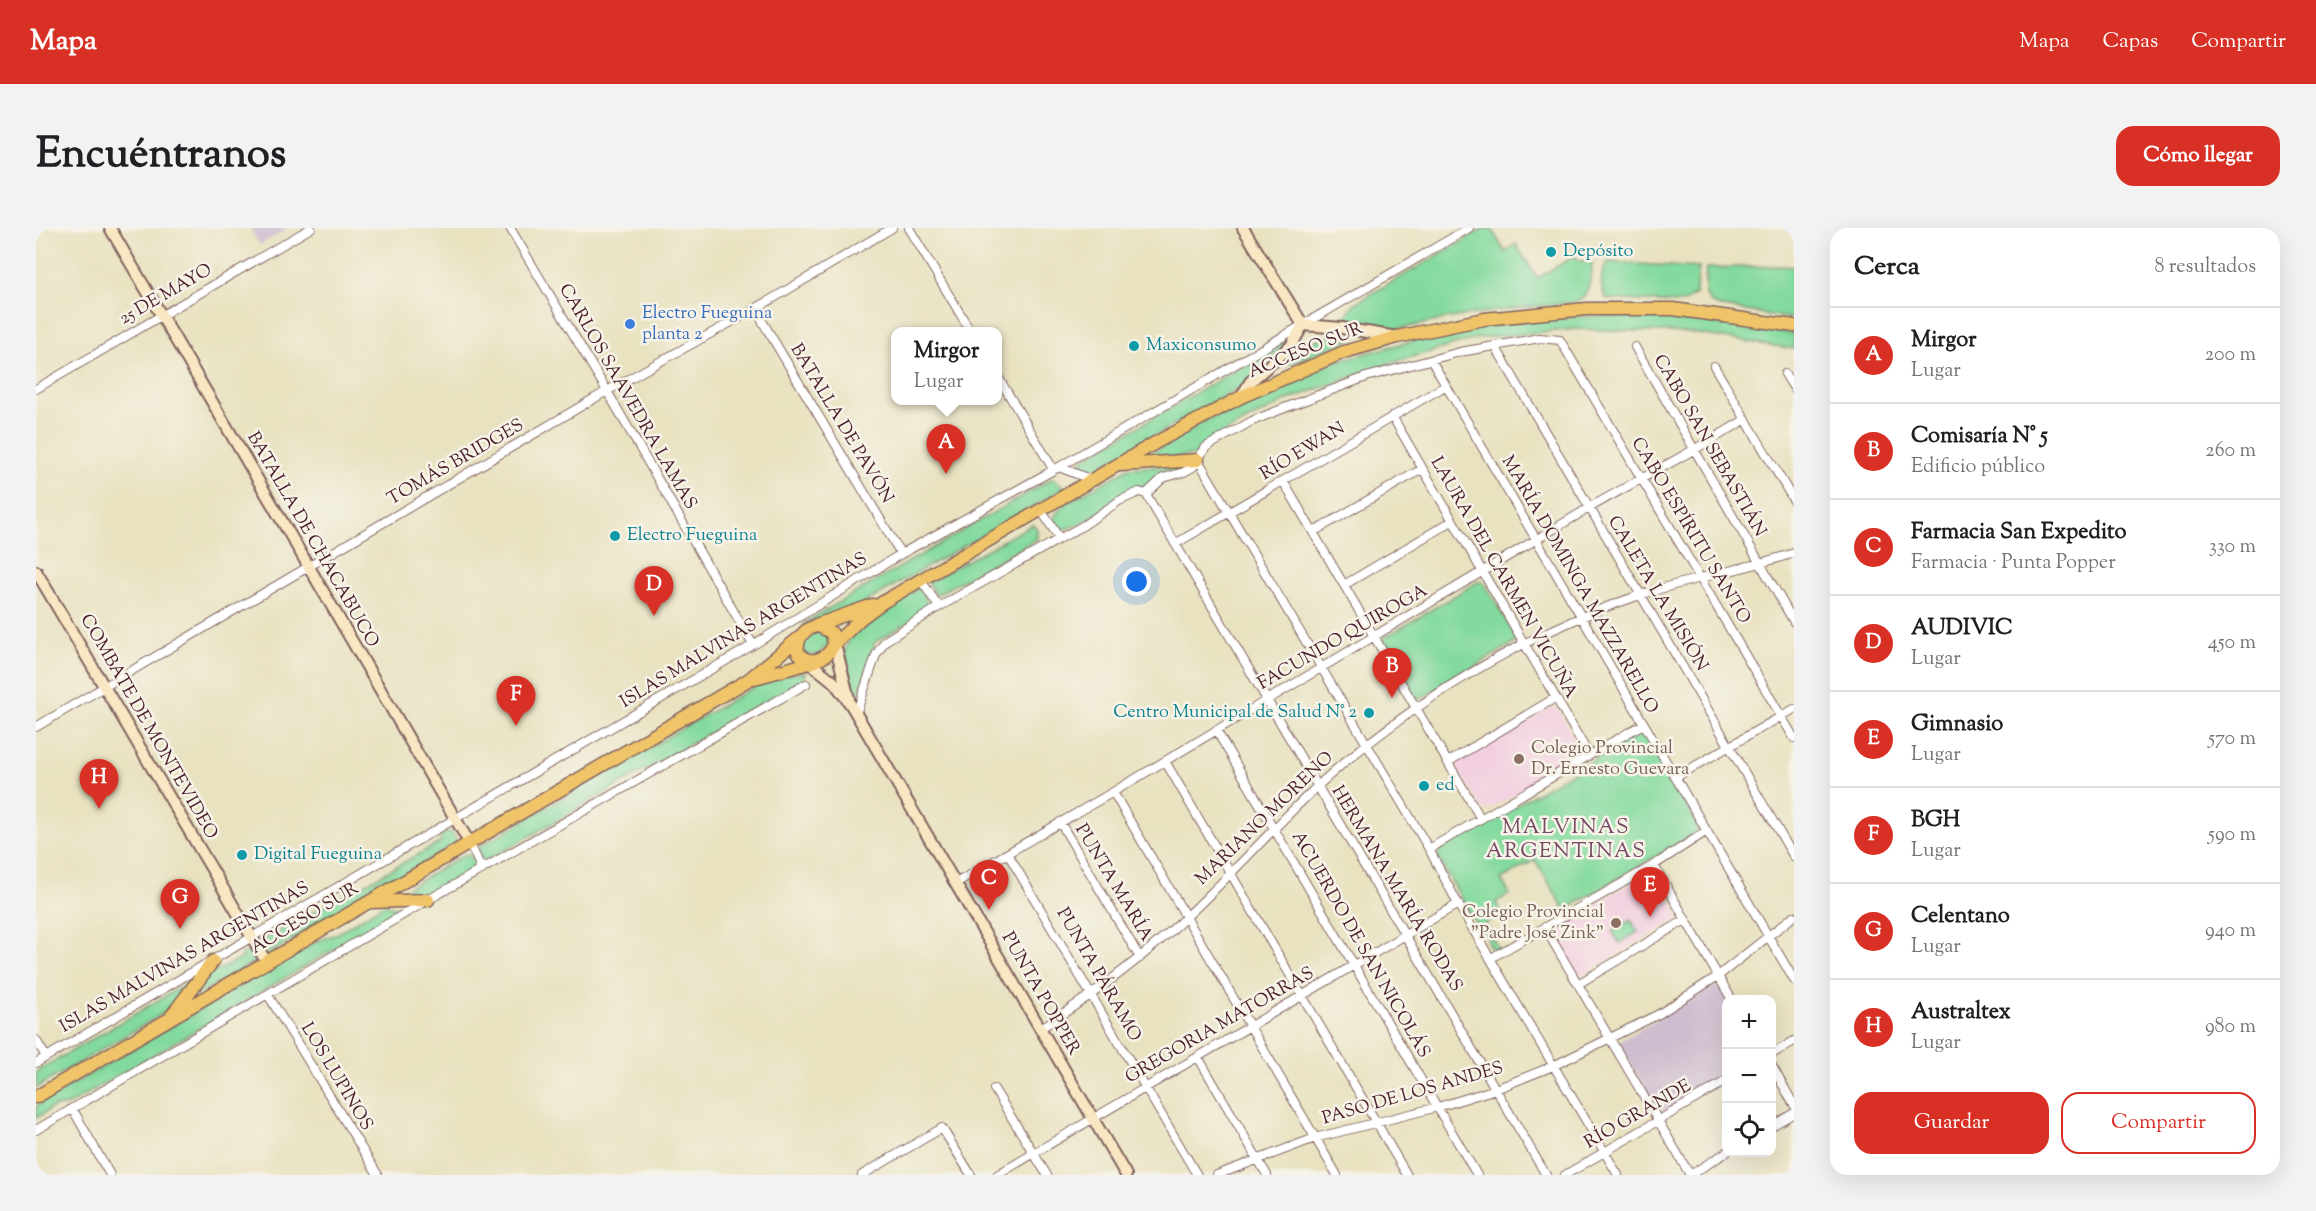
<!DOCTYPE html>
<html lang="es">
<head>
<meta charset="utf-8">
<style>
  body { margin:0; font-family:"Sorts Mill Goudy",serif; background:#f2f2f2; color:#202124 }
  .controls { position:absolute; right:18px; bottom:18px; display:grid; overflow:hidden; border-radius:12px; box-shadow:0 6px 24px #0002 }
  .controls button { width:54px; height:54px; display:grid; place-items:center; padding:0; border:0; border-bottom:2px solid #e0e0e0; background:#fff; color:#202124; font:30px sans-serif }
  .you { position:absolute; left:1101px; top:354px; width:21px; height:21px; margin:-15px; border:4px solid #fff; border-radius:50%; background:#1a73e8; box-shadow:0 0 0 9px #1a73e833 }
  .badge { display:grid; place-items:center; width:39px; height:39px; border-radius:50%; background:#d93025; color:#fff; font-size:20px; font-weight:700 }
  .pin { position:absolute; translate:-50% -50px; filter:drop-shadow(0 2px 3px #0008) }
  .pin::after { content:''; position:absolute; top:32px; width:21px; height:18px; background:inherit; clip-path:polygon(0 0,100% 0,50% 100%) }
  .popup { position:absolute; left:855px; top:99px; width:111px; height:78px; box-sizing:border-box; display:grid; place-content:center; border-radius:12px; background:#fff; filter:drop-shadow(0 2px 4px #0005); font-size:20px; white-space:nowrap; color:#757577 }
  .popup b { font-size:22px; color:#202124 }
  .popup::after { content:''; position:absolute; left:50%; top:100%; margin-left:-12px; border:12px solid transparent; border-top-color:#fff }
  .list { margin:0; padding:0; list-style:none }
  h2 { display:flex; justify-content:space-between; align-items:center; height:78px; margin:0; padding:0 24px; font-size:26px }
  h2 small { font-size:20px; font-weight:400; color:#757577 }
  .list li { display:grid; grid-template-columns:39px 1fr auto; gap:18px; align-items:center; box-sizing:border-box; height:96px; padding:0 24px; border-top:2px solid #e0e0e0 }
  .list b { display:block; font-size:22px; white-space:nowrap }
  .list p { margin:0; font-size:20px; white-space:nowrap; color:#757577 }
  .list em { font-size:20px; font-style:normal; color:#757577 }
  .actions { display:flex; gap:12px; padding:18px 24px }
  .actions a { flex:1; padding:14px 0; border:2px solid #d93025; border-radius:18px; text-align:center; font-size:21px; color:#d93025 }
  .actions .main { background:#d93025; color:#fff }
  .icon { flex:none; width:33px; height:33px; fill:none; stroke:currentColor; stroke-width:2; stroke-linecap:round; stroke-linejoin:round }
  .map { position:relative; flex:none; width:1758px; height:947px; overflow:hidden; border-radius:18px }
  header { display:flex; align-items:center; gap:36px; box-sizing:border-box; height:84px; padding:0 30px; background:#d93025; color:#fff }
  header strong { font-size:28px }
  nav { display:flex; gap:33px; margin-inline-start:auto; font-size:21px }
  .intro { display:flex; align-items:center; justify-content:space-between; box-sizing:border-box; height:144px; padding:0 36px }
  h1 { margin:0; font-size:42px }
  .button { padding:15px 27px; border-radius:18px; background:#d93025; color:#fff; font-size:21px; font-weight:700 }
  main { display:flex; gap:36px; padding:0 36px }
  aside { flex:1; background:#fff; border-radius:18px; box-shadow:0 6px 24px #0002 }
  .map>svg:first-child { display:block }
  .built { fill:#f2cfe0 }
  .industrial { fill:#cfbdcf }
  .green { fill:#83da9e; stroke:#667c64; stroke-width:1.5 }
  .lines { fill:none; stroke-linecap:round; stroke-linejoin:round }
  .street-casing { stroke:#81635f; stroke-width:10 }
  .secondary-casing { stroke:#81635f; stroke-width:14 }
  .primary-casing { stroke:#81635f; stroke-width:15 }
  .street { stroke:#fff; stroke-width:8 }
  .secondary { stroke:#f9e7c3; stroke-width:10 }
  .primary { stroke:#f0c469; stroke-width:12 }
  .culture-dot { fill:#0f9aa8; stroke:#f7f3e8; stroke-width:2 }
  .shop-dot { fill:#3f7fe0; stroke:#f7f3e8; stroke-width:2 }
  .education-dot { fill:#8d6e63; stroke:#f7f3e8; stroke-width:2 }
  .labels { text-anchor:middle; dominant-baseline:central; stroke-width:5; stroke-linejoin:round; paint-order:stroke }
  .culture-label { font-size:18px; fill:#0d838f; stroke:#f7f3e8; text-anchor:start }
  .street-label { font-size:18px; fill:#4a1f2b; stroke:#f7f3e8 }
  .shop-label { font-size:18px; fill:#366cbe; stroke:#f7f3e8; text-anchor:start }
  .education-label { font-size:18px; fill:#785e54; stroke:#f7f3e8; text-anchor:start }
  .quarter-label { font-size:21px; letter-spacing:1.5px; fill:#754a63; stroke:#f7f3e8 }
</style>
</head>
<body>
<header>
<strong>Mapa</strong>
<nav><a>Mapa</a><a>Capas</a><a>Compartir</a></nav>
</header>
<div class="intro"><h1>Encuéntranos</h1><a class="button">Cómo llegar</a></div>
<main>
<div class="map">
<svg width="1758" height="947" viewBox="0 0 1758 947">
  <rect width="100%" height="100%" fill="#f7f3e8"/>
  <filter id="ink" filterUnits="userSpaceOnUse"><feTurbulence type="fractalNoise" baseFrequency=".0167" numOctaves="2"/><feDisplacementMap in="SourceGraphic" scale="12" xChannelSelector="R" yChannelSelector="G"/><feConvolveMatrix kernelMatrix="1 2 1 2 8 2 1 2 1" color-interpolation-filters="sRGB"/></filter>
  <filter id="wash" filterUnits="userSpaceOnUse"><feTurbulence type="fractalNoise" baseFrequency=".008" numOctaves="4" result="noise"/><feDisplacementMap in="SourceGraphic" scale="24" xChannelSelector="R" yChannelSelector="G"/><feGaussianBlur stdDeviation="1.35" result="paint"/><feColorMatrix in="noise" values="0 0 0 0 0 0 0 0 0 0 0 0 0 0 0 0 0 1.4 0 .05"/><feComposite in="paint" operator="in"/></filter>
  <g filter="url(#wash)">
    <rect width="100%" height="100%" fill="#e8e2c0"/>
    <path class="built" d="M1516,479L1522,481L1545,521V528L1452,582L1446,581L1421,541V534Z
      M1613,644L1619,646L1643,688L1642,691L1548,746L1541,745L1518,706L1519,700Z"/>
    <path class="industrial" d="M214,0H253L224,17Z
      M1678,758L1685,760L1692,771L1690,772V848L1630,883L1622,882L1584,818V813Z"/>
    <path class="green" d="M1449,0H1455L1469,24L1480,16L1501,50L1539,28L1543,33H1556C1555,48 1555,67 1540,74C1500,78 1460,82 1420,89C1396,93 1372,101 1347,102C1335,102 1316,99 1310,88L1318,76Z
      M1572,34L1663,40L1659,66L1648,74L1641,75L1571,71C1563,61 1564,44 1572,34Z
      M1746,38L1758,39V91L1681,78C1664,71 1670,55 1670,40Z
      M1582,88C1641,90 1699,95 1758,106V121L1656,105L1540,101L1443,110L1351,136L1252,172L1179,209L1160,227L1103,233L1165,195L1300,133L1384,111L1471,95L1529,89Z
      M1292,108L1316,111L1235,143L1267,116Z
      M1256,109L1248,119L1207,158L1058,242L1039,239L1050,229Z
      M1154,237L1115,258L1109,261L1104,259C1085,269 1043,302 1025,301L1019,296L1018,289L1027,277L1093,240Z
      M1017,250L1029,260L814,383L766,396Z
      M997,296L1001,301V311L900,367L892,354Z
      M1443,353L1449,356L1480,410V414L1384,471L1380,470L1346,411Z
      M882,361H885L894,381L839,414L820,476L815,466L809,423L814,408L827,394Z
      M781,403L792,407V417L782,427H770L765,415L767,411Z
      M769,444L768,451L758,457L450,633L446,632L442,623L444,618L733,450Z
      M1603,505L1609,508L1662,597L1661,604L1529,682L1499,632L1465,651L1474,666L1460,674L1466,685L1448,696L1463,721H1456L1451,714L1452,710L1446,700L1443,701L1402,630V623Z
      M413,603L417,605L421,615L231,727L223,714L405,614L404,608Z
      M432,626L438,632V641L389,669H356L427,627Z
      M348,676L367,681L32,877L18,879L0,890V878L275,716L302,705Z
      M1595,692L1602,704L1583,715L1576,703Z
      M210,724L216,728L218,734L151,773L176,742L179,744L206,730L205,725Z
      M160,750L135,781L0,860V844Z"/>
  </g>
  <g filter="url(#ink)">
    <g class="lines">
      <defs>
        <path id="street" d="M474,0L571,163L717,417
          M873,0L935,104
          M719,81L865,326
          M1459,118L1758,629
          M1599,119L1758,394
          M1395,132L1758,752
          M1678,138L1758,273
          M1749,146L1758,160
          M961,147L1017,241
          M0,161L275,0
          M1356,188L1553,527
          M1162,232L1393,621L1422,676L1582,947
          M1023,239L1056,252
          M1247,253L1445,591
          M1110,266L1127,250L1148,244L1157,239L1170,219L1216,193L1251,179L1330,149L1424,124L1504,110L1524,112L1758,510
          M1110,266L1510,947
          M1005,282L1023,310
          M1277,304L1386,241
          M1139,316L1409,158
          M884,351L903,379
          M1308,357L1416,293
          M820,486L840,427L849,413L903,379L1048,297L1083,273L1103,264L1110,266
          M0,499L571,163L719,81L856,0
          M1180,502L1441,947
          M1129,533L1371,947
          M1412,534L1519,470
          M1640,549L1758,481
          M1077,564L1301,947
          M1024,594L1104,730
          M434,616L446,642
          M1393,621L1607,496
          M972,626L1161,947
          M1618,637L1696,772
          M920,655L1077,564L1553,280C1605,250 1659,223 1710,191
          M1509,700L1654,947
          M1455,730L1618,637L1671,603
          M1542,756L1649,692
          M232,767L342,947
          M1005,800C1057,767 1104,732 1149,690C1211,633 1263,568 1330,517C1412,453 1505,400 1604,367C1655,350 1707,342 1758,325
          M0,812L10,829
          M1736,826L1758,813
          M1162,829L1231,947
          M0,835L717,417L865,326L1023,239L1433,0
          M1736,838L1758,877
          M958,861L1011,947
          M36,880L74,947
          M1736,898L1758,885
          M0,902L392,672L770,456
          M826,947L906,900L935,947
          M961,947L1422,676
          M1181,947L1279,910L1402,879L1460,861L1517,838L1623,786L1682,748L1758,688
          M1529,947L1690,853
          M1654,947L1691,924"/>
        <path id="secondary" d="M74,0L273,339L434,616
          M1207,0L1267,97
          M1267,97L1306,100L1361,109
          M1205,169L1214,154L1255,118L1267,97
          M0,343L231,735
          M797,408L813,471
          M768,430L798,454L815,477L1090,947"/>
        <path id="primary" d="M1085,237L1162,232
          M780,397L837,377
          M783,398L796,405L798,417C790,432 773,439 762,424C760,410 769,399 783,398Z
          M798,417L824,391L847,374L1119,215L1205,169L1308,124L1361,109L1448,91L1551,81H1637L1758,98
          M719,450L777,434
          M336,674L392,672
          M136,787L177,733
          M0,869L712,452L763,410"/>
      </defs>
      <use href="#street" class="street-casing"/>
      <use href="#secondary" class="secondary-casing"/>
      <use href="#primary" class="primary-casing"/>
      <use href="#street" class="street"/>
      <use href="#secondary" class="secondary"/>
      <use href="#primary" class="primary"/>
    </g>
  </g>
  <g class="culture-dot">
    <circle cx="1515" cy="24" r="6"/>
    <circle cx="1098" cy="118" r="6"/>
    <circle cx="579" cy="308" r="6"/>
    <circle cx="1333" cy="485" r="6"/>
    <circle cx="1388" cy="558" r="6"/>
    <circle cx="206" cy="627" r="6"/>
  </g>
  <circle class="shop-dot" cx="594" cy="96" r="6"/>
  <g class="education-dot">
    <circle cx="1483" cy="531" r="6"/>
    <circle cx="1580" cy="695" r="6"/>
  </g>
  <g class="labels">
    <g class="culture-label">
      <text x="1527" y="24">Depósito</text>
      <text x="1110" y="118">Maxiconsumo</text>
      <text x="591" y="308">Electro Fueguina</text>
      <text x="1321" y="485" text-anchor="end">Centro Municipal de Salud N° 2</text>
      <text x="1400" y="558">ed</text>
      <text x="218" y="627">Digital Fueguina</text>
    </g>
    <g class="street-label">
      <text transform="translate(130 67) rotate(-30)">25 DE MAYO</text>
      <text transform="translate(1270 123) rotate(-22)">ACCESO SUR</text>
      <text transform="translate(591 169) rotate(60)">CARLOS SAAVEDRA LAMAS</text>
      <text transform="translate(805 196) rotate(59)">BATALLA DE PAVÓN</text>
      <text transform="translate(1673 218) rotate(60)">CABO SAN SEBASTIÁN</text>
      <text transform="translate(1267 224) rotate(-31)">RÍO EWAN</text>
      <text transform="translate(420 235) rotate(-30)">TOMÁS BRIDGES</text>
      <text transform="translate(1654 303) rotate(59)">CABO ESPÍRITU SANTO</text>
      <text transform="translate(276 312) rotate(60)">BATALLA DE CHACABUCO</text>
      <text transform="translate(1467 350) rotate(60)">LAURA DEL CARMEN VICUÑA</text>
      <text transform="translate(1543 357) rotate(60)">MARÍA DOMINGA MAZZARELLO</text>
      <text transform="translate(1621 366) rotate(59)">CALETA LA MISIÓN</text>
      <text transform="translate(708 403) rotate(-31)">ISLAS MALVINAS ARGENTINAS</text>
      <text transform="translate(1307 410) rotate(-30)">FACUNDO QUIROGA</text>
      <text transform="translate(112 499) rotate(60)">COMBATE DE MONTEVIDEO</text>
      <text transform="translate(1229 591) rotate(-44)">MARIANO MORENO</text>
      <text transform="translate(1077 655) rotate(59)">PUNTA MARÍA</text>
      <text transform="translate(1360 661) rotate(59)">HERMANA MARÍA RODAS</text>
      <text transform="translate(269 691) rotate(-31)">ACCESO SUR</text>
      <text transform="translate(1324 717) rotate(60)">ACUERDO DE SAN NICOLÁS</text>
      <text transform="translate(149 730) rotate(-30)">ISLAS MALVINAS ARGENTINAS</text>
      <text transform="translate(1062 747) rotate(60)">PUNTA PÁRAMO</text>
      <text transform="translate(1004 766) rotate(60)">PUNTA POPPER</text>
      <text transform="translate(1184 798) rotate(-30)">GREGORIA MATORRAS</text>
      <text transform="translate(300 849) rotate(59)">LOS LUPINOS</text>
      <text transform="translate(1377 866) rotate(-16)">PASO DE LOS ANDES</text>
      <text transform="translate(1602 887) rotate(-30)">RÍO GRANDE</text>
    </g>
    <g class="shop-label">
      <text x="606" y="86">Electro Fueguina<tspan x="606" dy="21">planta 2</tspan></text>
    </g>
    <g class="education-label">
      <text x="1495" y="521">Colegio Provincial<tspan x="1495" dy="21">Dr. Ernesto Guevara</tspan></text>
      <text x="1568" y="685" text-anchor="end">Colegio Provincial<tspan x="1568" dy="21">"Padre José Zink"</tspan></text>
    </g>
    <g class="quarter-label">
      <text x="1530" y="600">MALVINAS<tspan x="1530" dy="24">ARGENTINAS</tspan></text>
    </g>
  </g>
</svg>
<div class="controls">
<button>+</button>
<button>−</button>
<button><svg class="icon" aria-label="locate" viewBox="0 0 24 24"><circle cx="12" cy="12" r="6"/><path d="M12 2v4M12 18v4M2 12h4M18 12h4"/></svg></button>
</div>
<div class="you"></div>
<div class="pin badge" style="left:910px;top:246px">A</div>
<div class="popup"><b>Mirgor</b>Lugar</div>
<div class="pin badge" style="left:1356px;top:470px">B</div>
<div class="pin badge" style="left:953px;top:682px">C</div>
<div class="pin badge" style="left:618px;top:388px">D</div>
<div class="pin badge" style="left:1614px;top:689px">E</div>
<div class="pin badge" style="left:480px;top:498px">F</div>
<div class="pin badge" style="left:144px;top:701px">G</div>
<div class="pin badge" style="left:63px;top:581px">H</div>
</div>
<aside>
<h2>Cerca<small>8 resultados</small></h2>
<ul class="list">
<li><span class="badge">A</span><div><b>Mirgor</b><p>Lugar</p></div><em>200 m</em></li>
<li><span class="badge">B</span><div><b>Comisaría N° 5</b><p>Edificio público</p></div><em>260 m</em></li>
<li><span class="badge">C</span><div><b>Farmacia San Expedito</b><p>Farmacia · Punta Popper</p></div><em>330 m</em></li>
<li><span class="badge">D</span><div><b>AUDIVIC</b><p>Lugar</p></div><em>450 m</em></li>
<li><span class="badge">E</span><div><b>Gimnasio</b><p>Lugar</p></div><em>570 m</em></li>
<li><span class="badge">F</span><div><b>BGH</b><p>Lugar</p></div><em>590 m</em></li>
<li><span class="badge">G</span><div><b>Celentano</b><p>Lugar</p></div><em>940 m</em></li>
<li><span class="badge">H</span><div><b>Australtex</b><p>Lugar</p></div><em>980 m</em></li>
</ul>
<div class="actions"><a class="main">Guardar</a><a>Compartir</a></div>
</aside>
</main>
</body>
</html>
